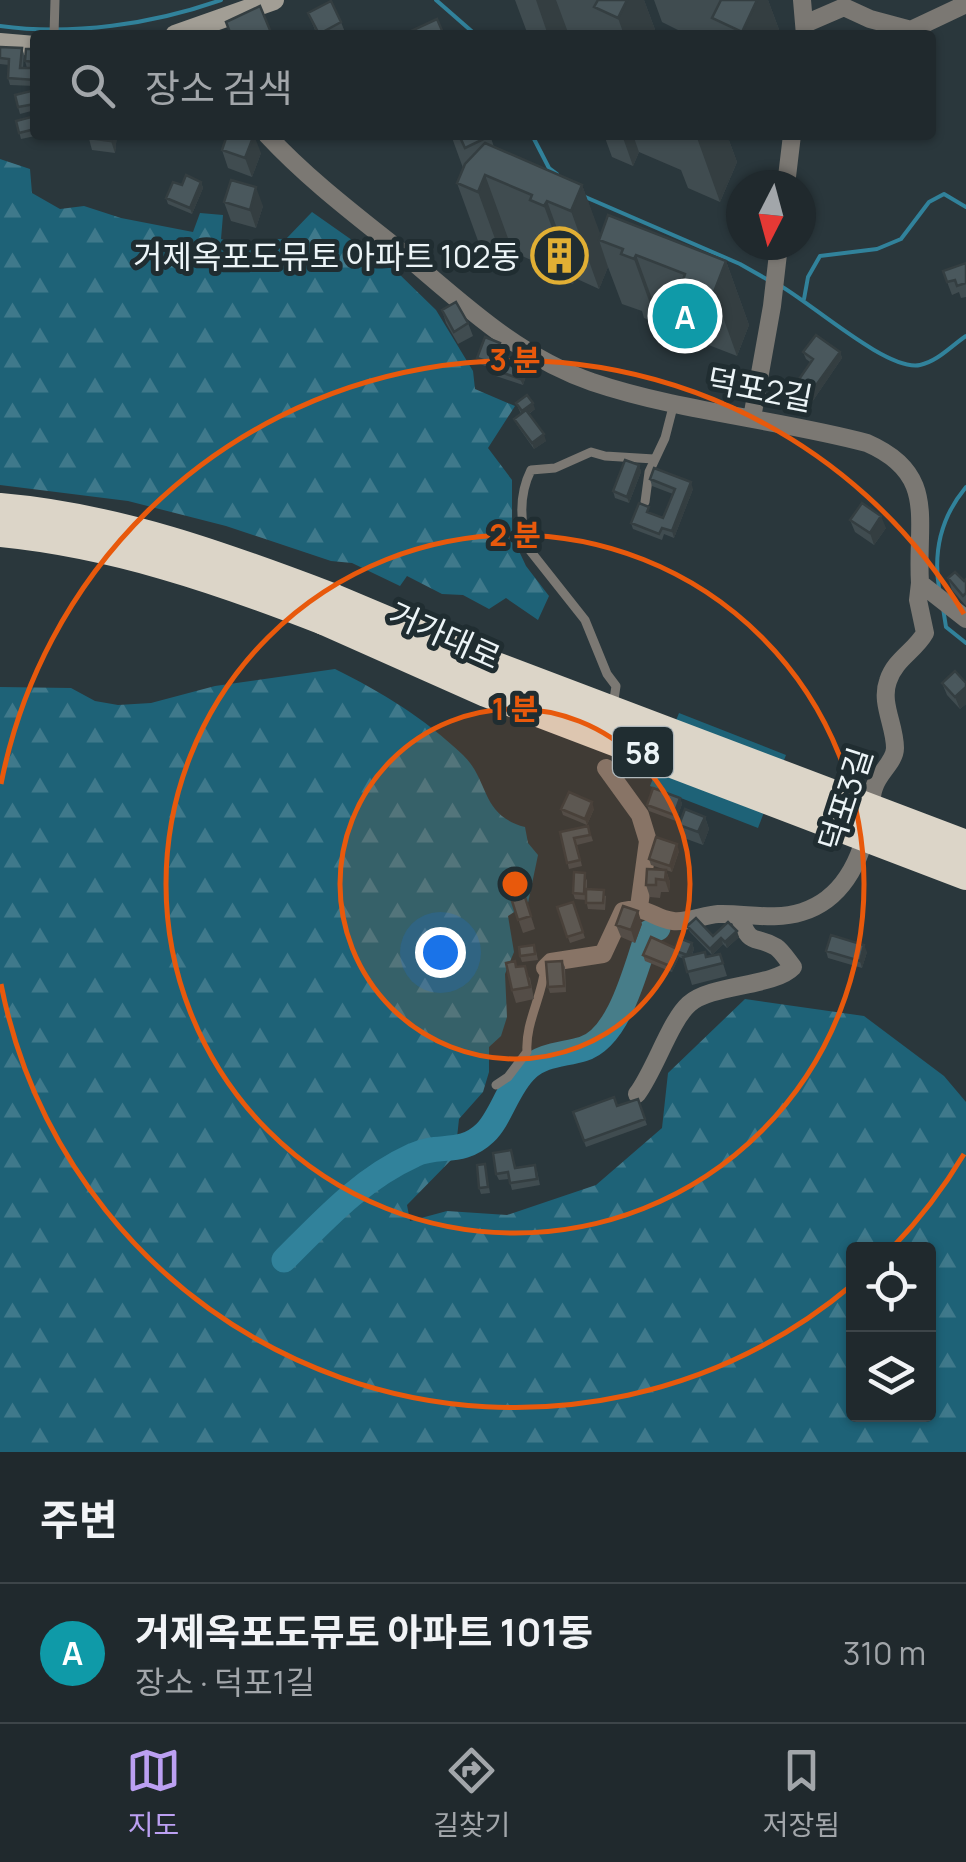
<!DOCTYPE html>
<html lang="ko">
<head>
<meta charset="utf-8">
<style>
  body { margin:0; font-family:Manrope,"Noto Sans KR",sans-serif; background:#2d3539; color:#f1f3f6 }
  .controls { position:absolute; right:30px; bottom:30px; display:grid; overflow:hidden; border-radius:10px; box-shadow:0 2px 8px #0004 }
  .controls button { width:90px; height:90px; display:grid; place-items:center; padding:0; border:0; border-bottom:2px solid #3d4549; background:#20292d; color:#f1f3f6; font:50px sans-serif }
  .compass { position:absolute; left:726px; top:170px; width:90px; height:90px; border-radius:50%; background:#20292d; box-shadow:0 2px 8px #0004; rotate:186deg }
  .you { position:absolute; left:440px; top:952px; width:35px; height:35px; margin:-25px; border:8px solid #fff; border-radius:50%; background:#1a73e8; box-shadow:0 0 0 15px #1a73e833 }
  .badge { display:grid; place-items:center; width:65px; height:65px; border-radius:50%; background:#bca0f2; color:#fff; font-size:32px; font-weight:700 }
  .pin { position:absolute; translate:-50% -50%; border:5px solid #fff; box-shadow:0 2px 10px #0006 }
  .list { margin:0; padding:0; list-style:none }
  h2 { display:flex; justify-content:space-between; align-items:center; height:130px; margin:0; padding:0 40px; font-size:42px }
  h2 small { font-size:32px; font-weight:400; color:#a2a6aa }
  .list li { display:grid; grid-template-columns:65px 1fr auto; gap:30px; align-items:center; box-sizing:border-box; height:140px; padding:0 40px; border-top:2px solid #3d4549 }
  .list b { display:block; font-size:38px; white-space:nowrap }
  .list p { margin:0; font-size:32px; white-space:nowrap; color:#a2a6aa }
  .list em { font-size:32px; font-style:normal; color:#a2a6aa }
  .icon { flex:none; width:55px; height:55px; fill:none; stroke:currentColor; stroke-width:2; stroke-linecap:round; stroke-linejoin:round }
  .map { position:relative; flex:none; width:966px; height:1452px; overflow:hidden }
  .search { position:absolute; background:#20292d; box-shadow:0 2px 8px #0004; left:30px; right:30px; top:30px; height:110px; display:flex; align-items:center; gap:25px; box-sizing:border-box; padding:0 35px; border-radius:10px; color:#a2a6aa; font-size:38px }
  .sheet { height:270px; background:#20292d }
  nav { display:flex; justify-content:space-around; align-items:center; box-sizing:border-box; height:140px; border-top:2px solid #3d4549; background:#20292d; font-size:28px; color:#a2a6aa }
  nav a { display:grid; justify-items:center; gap:5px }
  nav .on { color:#bca0f2 }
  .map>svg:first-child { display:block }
  .grass { fill:#1e6277 }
  .forest { fill:url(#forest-firs); fill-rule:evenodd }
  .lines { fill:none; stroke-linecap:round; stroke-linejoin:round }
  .stream { stroke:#31829b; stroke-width:4 }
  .river { stroke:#31829b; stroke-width:25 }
  .lane { stroke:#7b7873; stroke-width:9 }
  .street { stroke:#7b7873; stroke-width:18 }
  .secondary { stroke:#a29e95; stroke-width:20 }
  .highway { stroke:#dcd5c8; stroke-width:30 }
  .highway-bridge { stroke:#dcd5c8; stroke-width:30 }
  .wall { fill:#404c50 }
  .shaded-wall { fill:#343e41 }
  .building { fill:#4a585d; stroke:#343e41; stroke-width:2.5 }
  .ring { fill:none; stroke:#e8590c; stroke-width:5 }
  .labels { text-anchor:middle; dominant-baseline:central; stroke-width:10; stroke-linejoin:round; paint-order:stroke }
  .shield { fill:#202d31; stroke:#afb8bc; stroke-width:2.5 }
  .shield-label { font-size:30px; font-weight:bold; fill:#ecf4f7 }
  .poi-label { font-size:32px; fill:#ecf4f7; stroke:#202d31; text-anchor:end }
  .street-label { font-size:32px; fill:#ecf4f7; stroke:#202d31 }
  .centre { fill:#e8590c; stroke:#202d31; stroke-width:5 }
  .ring-label { font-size:30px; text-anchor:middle; font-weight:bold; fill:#e8590c; stroke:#202d31; stroke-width:10; stroke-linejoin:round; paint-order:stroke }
</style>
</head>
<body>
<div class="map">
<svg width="966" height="1452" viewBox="0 0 966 1452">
  <defs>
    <pattern id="forest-firs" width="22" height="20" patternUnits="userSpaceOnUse" patternTransform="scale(2.5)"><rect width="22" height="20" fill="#1e6277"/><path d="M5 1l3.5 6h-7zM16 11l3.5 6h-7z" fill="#3f798b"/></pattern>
  </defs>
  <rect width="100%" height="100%" fill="#2a373c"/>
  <path class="grass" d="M679,713L786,755L758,828L650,786Z"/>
  <path class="forest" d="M0,159L30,169L32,193L60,209L84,206L121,218L193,232L200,213L223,215L221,239L254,250L264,239H286L312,212L396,271L436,310L473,371L475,389L515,406L488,448L512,480V536L526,566L549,596L538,620L506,598L489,609L463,595L442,594L407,576L400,586L352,563L331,561L226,526L128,501L0,485Z
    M335,669C383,693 423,717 463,755C490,781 480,815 525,827L528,843L538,855L528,903L508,916L514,952L505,974L507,1017L501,1036L489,1047V1072L483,1092L459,1119L455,1156L407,1205L410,1221L447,1211L507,1215L596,1185L662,1128L668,1073L745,999L864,1016L944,1076L966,1102V1452H0V687L71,688L95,701L118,705L151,703L215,686ZM854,1250H928V1414H854Z"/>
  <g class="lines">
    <path class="stream" d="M436,0L476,35
      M0,26C72,36 153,24 221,0
      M532,135L549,168L557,174
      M583,196L740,264L770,281
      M779,285C810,302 888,372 920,365C938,361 951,346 966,336
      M804,299L808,277L820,256L877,249L901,239L929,202L944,194L966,207
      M939,588C933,550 941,517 966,487
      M943,608L946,627L966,643"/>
    <path class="river" d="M284,1260C325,1219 361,1179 414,1155C439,1143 461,1156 485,1133C501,1118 508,1086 527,1069C543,1054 563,1055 583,1049C620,1038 636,967 648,933L658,928"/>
    <path class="lane" d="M54,35L55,0
      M645,502L649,472L665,438L674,403
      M613,706L616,686L607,674L585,620L528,548C520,522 519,494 531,470L555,468L591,452L605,456L654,459
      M496,1085L508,1077L527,1052C525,1023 542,997 545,968"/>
    <path class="street" d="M802,0L805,35
      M807,23L844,7L870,19L911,30L966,4
      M267,135C305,176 349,210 393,245C456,297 513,355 592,382C681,412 777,419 867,443C938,474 916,520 920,583L966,619
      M786,185L792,135
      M752,418L772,306L779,245
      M606,768L640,815L648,841L639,907
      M545,968L551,962L603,954L623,911C649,905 651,918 673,921C686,923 704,915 718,914C746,913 774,921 802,912C847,898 864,853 871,810C872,803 871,795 874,788C878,773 895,762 895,748C895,725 880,703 888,681C895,659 915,651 925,633L918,600L920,583
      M637,1094C655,1070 670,1021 689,1004C711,984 774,987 793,967C788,961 782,951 776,947C753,934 751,948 739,916"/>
    <path class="secondary" d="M175,35L274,0
      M0,43L35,46"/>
    <path class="highway" d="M0,508C117,518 224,557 332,598
      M0,532C113,543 219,579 324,620"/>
    <path class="highway-bridge" d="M332,598L496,667L966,845
      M324,620L486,692L966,875"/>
  </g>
  <path class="wall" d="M515,0H644L657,35H528Z
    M654,0H768L781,35H688L662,22Z
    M308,13L341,22L346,35H317Z
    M0,47L22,48L24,54L23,68H35V86L10,85L8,78L9,65L0,64Z
    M35,49V68H27L25,61Z
    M35,90V110L20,114L18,107Z
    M35,116V135H40L21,139L16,121Z
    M88,135H117L115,153L92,150Z
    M451,135H490L494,147L582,185L600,235L726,261L749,325L737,356L706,344L703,335L659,318L657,323L644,318L642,311L622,304L608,267L599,289L575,278L573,284L558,277L556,271L513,252L506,269L485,260L457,183L463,168Z
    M604,135H727L737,162L720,202L688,188L681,170L639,152L633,166L612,157Z
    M222,150L261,153L252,177L228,168Z
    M201,182L203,188L192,214L168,204L166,198L182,185Z
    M224,202L263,206L256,228L231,221Z
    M966,263V297L961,298L959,292L952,295L943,271Z
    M442,310L468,323L473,336L458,344L446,323Z
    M502,349L498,361L526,376L523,385L493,375L491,368L480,364L477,358Z
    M803,352H840L842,358L812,402L797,391L795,385L810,362L806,359Z
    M516,403L535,409L529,414L546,441L534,449L517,425L514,419L521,414Z
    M639,465L641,472L629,503L615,498L613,491Z
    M650,479L693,489L674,538L664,534L662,540L633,529L631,523L651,514L663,518L673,494L652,486Z
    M850,520L886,528L874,545L855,532Z
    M948,578L964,581L966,579V606L952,590Z
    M942,683H966V704L960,709L947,695Z
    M680,798L682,804L676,821L649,811L647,805Z
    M561,809H594L587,825L563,815Z
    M705,817L709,829L703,845L684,838L679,825Z
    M588,826L593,841L577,845L582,866L569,869L560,832Z
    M679,851L672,872L666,870L670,882L669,892H661L660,898L650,897L646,885L666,870L651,865L649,859Z
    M587,879V889L606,896L605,910L588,909L586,900L575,899L573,893Z
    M525,897L535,929L523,933L512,901Z
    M573,902L585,938L570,943L557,907Z
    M642,924L635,943L621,937L616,925Z
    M687,926L713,936L739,937L727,948L723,944L712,955L690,932Z
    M692,943L694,949L692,955L707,957L720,954L727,976L692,985L684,959L679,957L672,972L645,961L643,955Z
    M536,951L538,960L522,962L520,956Z
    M826,951L867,952L862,968L828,958Z
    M515,961L517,967L530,978L534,999L516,1003L512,990Z
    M562,961L565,967L566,992L550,993L548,987Z
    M638,1099L647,1125L586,1147L573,1112L617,1106Z
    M511,1150L516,1168L537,1171L540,1185L512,1190L509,1179L499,1180L496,1174Z
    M485,1164L490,1193L481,1194L479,1188Z"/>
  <path class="shaded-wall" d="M536,0H556L569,35H548Z
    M627,0H644L657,35H624L618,18Z
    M757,0H768L781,35H743L742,32Z
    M112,135H117V137L115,153L111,141Z
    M254,135L261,153L252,177L245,158Z
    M622,135H633L639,152L633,166Z
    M696,135H727L737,162L720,202Z
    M485,175L513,252L506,269L478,192Z
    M201,182L203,188L192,214L190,208Z
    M582,185L603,241L599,240L608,267L599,289L571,211Z
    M256,187L263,206L256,228L250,210Z
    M547,201L575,278L573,284L544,206Z
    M636,255L659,318L657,323L634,259Z
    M726,261L749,325L737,356L714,292Z
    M500,343L502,349L496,366L494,359Z
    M840,352L842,358L812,402L809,395Z
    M524,369L526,376L523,385L520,379Z
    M533,403L535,409L524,417L522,411Z
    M544,434L546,441L534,449L532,443Z
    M639,465L641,472L629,503L627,497Z
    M691,482L693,489L674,538L672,531Z
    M881,516L886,528L874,545L870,533Z
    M966,687V704L960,709L955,697Z
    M680,798L682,804L676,821L674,815Z
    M592,802L594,809L587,825L585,819Z
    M705,817L709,829L703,845L698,832Z
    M677,844L679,851L672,872L670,866Z
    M666,870L670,882L669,892L665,880Z
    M638,911L642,924L635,943L631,930Z
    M737,931L739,937L727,948L725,942Z
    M721,938L723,944L712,955L710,949Z
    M692,943L694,949L689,961L687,955Z
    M864,945L867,952L862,968L860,961Z
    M676,951L679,957L672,972L670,966Z"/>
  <path class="building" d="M598,0H627L618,18L594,7Z
    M721,0H757L742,32L712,18Z
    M331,1L341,22L319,34L308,13Z
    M260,6L270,30L258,35H231L226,22Z
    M437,19L444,35H413L411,31Z
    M0,47L22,48L20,68H35V80L8,78L9,59L0,58Z
    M26,49H35V62L25,61Z
    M35,90V104L18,107L15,95Z
    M35,116V129L19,133L16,121Z
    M88,135H112L111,141L88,138Z
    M227,135H254L245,158L222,150Z
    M459,135H490V136L465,148Z
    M485,143L582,185L571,211L547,201L544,206L530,200L532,195L485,175L478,192L457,183L465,164Z
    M186,175L201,182L190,208L166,198L173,182L182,185Z
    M231,180L256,187L250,210L224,202Z
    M608,215L726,261L714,292L683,280L685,274L636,255L634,259L621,254L623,249L599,240Z
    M966,263V283L957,286L955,280L947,282L943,271Z
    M456,302L468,323L454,332L442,310Z
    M816,335L840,352L809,395L795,385L813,359L803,352Z
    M485,337L500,343L494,359L524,369L520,379L490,368L492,363L477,358Z
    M527,395L533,403L522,411L516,403Z
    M526,410L544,434L532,443L514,419Z
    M625,460L639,465L627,497L613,491Z
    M654,468L691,482L672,531L662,528L659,534L631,523L639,503L649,507L647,512L663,518L675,489L650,479Z
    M862,503L881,516L870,533L850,520Z
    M955,572L964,581L966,579V593L963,596L948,578Z
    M955,671L966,683V687L955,697L942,683Z
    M653,788L680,798L674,815L647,805Z
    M569,792L592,802L585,819L561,809Z
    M685,809L705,817L698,832L679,825Z
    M588,826L590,835L574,838L580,860L567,863L560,832Z
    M656,837L677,844L670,866L649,859Z
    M647,869L666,870L665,880L656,879V885H646Z
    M574,872L585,873L584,894L573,893Z
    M586,889L604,890L603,903H586Z
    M525,897L531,916L518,920L512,901Z
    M573,902L583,932L567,937L557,907Z
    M623,906L638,911L631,930L616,925Z
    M696,918L713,936L728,922L737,931L725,942L721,938L710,949L687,926Z
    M831,935L864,945L860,961L826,951Z
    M651,937L675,948L679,938L692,943L687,955L676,951L670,966L643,955Z
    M534,945L535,954L520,956L519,947Z
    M705,952L706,957L720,954L723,963L687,972L683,957Z
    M515,961L516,967L525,966L530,987L512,990L506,963Z
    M562,961L564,986L548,987L546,962Z
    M614,1097L617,1106L638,1099L645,1119L584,1141L573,1112Z
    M511,1150L515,1168L535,1165L537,1179L510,1183L508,1172L496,1174L493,1153Z
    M485,1164L488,1187L479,1188L477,1165Z"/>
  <circle cx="515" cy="884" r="175" fill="#e8590c" fill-opacity=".12"/>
  <g class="ring">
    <circle cx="515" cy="884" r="175"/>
    <circle cx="515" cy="884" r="349"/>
    <path d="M964 1154A524 524 0 0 1 892 1248M852 1285A524 524 0 0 1 1 984M1 784A524 524 0 0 1 964 614"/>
  </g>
  <defs>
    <symbol id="building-ring" viewBox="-11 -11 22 22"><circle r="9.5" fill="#202d31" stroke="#e1af34" stroke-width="1.5"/><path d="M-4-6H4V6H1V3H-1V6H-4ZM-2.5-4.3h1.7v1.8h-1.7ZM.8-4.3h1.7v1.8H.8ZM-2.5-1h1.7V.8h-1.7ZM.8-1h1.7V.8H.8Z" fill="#e1af34"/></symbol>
  </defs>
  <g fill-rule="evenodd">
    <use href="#building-ring" x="528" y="224" width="63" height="63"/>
  </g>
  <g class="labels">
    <rect class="shield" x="613" y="727" width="60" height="50" rx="8"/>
    <g class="shield-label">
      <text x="643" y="752">58</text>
    </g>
    <g class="poi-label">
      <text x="520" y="256">거제옥포도뮤토 아파트 102동</text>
    </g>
    <g class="street-label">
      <text transform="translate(760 389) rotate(11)">덕포2길</text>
      <text transform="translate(445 635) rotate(24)">거가대로</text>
      <text transform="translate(845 799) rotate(-72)">덕포3길</text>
    </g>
  </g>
  <circle cx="515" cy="884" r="15" class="centre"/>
  <g class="ring-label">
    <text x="515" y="371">3 분</text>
    <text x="515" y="546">2 분</text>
    <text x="515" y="720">1 분</text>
  </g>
</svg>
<div class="controls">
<button><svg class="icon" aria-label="locate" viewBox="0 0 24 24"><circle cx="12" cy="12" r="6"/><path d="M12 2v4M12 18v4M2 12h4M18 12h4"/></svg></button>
<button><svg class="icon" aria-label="layers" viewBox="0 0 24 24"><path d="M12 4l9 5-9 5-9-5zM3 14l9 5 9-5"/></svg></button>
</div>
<svg class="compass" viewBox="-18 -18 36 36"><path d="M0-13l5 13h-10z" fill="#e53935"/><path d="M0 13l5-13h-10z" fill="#a2a6aa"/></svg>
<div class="you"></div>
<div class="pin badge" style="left:685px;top:316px;background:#0f9aa8">A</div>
<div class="search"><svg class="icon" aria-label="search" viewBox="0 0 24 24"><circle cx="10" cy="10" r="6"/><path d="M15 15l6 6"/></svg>장소 검색</div>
</div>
<section class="sheet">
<h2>주변<small></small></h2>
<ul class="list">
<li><span class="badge" style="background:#0f9aa8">A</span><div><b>거제옥포도뮤토 아파트 101동</b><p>장소 · 덕포1길</p></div><em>310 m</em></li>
</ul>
</section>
<nav>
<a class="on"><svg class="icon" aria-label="map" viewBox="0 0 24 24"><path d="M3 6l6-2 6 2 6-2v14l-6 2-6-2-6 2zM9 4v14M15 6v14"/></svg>지도</a>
<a><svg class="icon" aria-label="directions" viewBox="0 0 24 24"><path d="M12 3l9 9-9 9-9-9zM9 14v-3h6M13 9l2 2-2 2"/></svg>길찾기</a>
<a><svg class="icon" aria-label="saved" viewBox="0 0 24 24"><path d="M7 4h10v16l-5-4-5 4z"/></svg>저장됨</a>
</nav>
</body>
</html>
